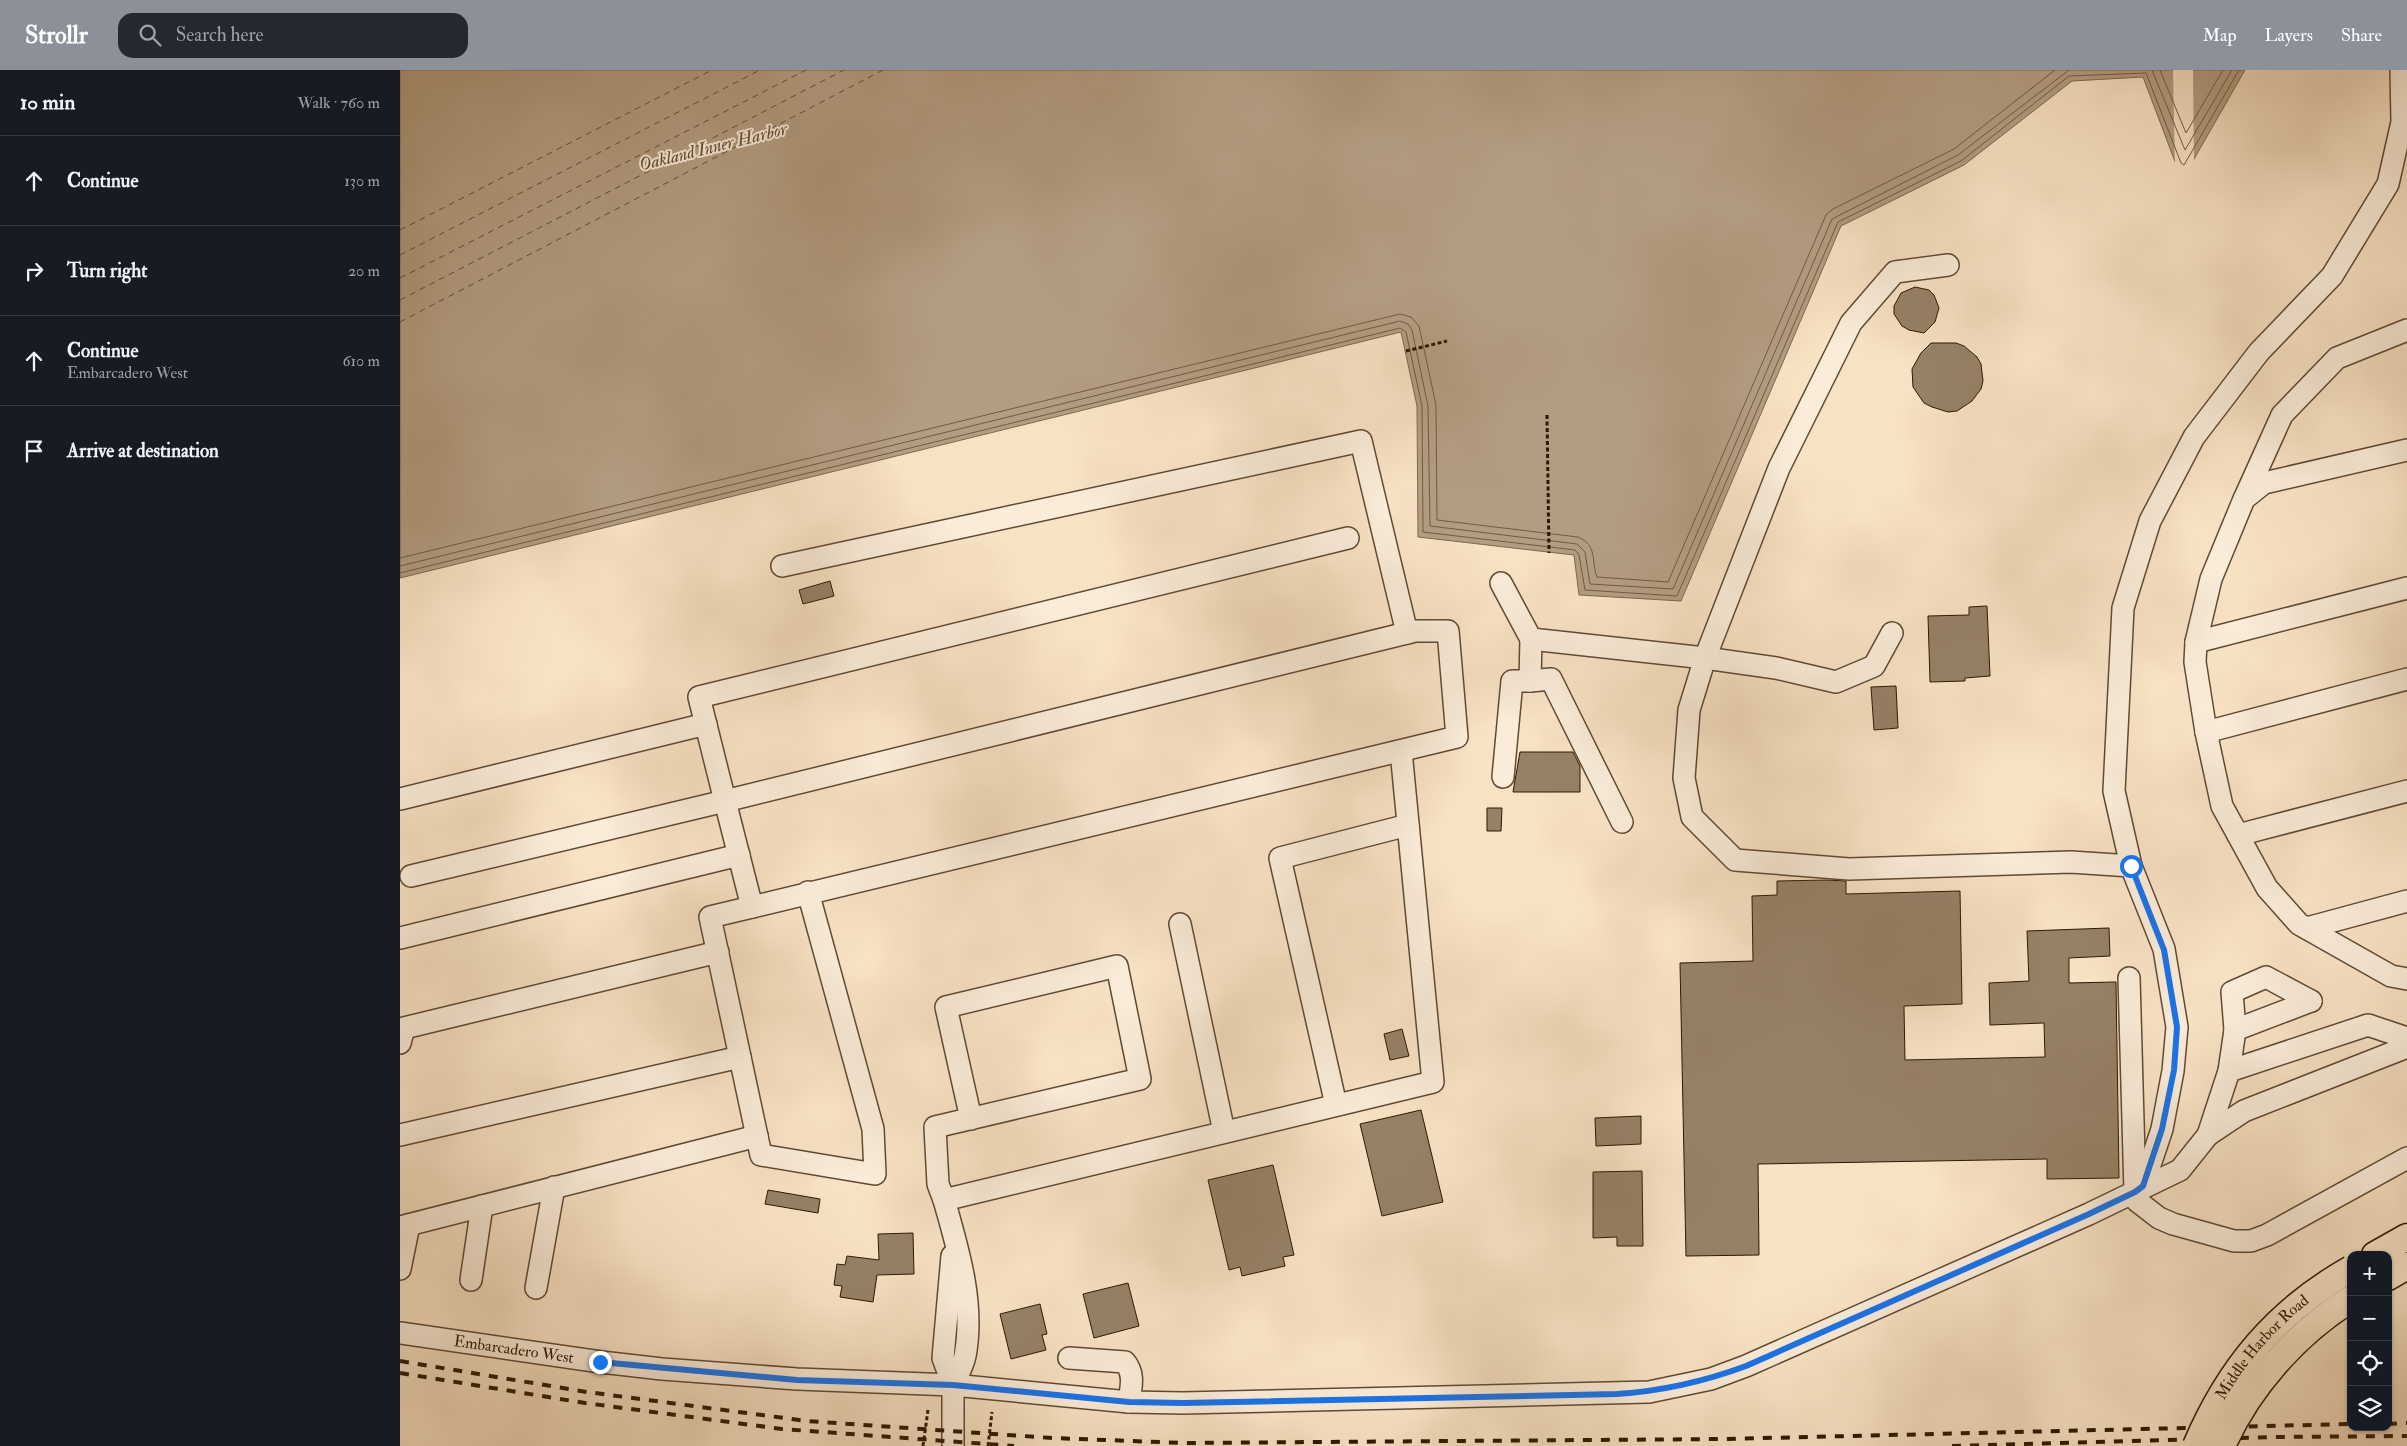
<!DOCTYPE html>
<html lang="en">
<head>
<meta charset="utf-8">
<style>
  body { margin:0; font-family:"IM FELL Double Pica",serif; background:#242831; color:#f1f3f6 }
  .controls { position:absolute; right:15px; bottom:15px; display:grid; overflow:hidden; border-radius:10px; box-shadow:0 1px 4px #0004 }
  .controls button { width:45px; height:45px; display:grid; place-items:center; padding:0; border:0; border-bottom:1px solid #363941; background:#171b24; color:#f1f3f6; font:25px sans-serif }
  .stop { position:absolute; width:15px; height:15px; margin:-11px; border:4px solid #1a73e8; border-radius:50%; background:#fff }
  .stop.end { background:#1a73e8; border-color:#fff; box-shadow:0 1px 5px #0008 }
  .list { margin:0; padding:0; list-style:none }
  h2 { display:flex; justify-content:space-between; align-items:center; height:65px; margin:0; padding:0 20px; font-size:21px }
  h2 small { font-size:16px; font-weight:400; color:#9ea1a6 }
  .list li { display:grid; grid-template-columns:32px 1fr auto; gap:15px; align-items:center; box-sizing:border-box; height:90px; padding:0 20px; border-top:1px solid #363941 }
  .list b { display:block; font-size:19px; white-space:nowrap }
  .list p { margin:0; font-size:16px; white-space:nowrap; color:#9ea1a6 }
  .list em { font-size:16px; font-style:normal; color:#9ea1a6 }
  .icon { flex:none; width:28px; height:28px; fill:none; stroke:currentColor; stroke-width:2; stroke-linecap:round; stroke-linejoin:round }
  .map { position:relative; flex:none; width:2007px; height:1376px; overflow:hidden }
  header { display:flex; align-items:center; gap:30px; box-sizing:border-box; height:70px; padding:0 25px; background:#8c9099; color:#fff }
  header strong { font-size:24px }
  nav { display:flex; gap:28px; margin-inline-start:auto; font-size:18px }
  .search { width:350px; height:45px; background:#242831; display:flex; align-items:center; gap:12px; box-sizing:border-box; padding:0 18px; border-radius:15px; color:#9ea1a6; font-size:19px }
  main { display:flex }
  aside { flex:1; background:#171b24 }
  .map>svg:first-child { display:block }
  .water { fill:#b39d82; stroke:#7d684f }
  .pier { fill:#f8e2c4 }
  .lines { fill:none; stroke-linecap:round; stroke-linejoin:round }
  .shore { stroke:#705a42; stroke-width:1 }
  .ferry { stroke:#624d36; stroke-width:1; stroke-dasharray:6 5; stroke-linecap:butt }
  .building { fill:#968167; stroke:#2c1803 }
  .minor-casing { stroke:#5f4a33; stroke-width:24 }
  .major-casing { stroke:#2c1803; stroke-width:29 }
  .path { stroke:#2c1803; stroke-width:3; stroke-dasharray:4 2.5; stroke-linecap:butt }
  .minor { stroke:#faecd9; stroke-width:21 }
  .major { stroke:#f8e2c4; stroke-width:26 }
  .rail { stroke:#2c1803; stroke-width:4; stroke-dasharray:9 9; stroke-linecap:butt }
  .major-bridge-casing { stroke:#2c1803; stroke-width:29; stroke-linecap:butt }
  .major-bridge { stroke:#f8e2c4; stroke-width:26 }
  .route { stroke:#1a73e8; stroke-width:6 }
  .labels { text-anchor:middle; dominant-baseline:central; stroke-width:4; stroke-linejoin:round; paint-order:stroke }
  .street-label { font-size:16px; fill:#2c1803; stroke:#faecd9 }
  .water-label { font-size:18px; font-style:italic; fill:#624d36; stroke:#faecd9 }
</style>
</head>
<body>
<header>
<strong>Strollr</strong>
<div class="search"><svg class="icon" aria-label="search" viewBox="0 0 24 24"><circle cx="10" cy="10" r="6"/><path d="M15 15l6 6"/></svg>Search here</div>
<nav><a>Map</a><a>Layers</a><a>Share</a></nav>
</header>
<main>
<aside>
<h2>10 min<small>Walk · 760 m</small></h2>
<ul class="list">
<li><svg class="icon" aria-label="ahead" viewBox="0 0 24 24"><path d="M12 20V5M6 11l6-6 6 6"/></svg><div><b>Continue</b></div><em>130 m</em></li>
<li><svg class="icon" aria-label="right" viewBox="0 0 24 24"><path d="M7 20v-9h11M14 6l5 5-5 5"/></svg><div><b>Turn right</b></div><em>20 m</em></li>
<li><svg class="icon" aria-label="ahead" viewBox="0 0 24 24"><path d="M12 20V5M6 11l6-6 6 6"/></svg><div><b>Continue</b><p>Embarcadero West</p></div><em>610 m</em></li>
<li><svg class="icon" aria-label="arrive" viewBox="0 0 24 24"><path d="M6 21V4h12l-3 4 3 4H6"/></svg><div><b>Arrive at destination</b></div></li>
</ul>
</aside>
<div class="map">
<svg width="2007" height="1376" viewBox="0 0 2007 1376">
  <rect width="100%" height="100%" fill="#f8e2c4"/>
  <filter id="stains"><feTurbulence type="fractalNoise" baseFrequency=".004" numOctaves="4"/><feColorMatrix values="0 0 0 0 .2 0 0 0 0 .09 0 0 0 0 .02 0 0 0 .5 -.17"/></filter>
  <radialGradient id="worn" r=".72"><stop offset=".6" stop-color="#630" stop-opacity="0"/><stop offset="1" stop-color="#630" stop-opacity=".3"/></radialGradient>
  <path class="water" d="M0,0H1845L1782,110L1743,7L1672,11L1564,95L1441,156L1281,531L1179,525L1174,485L1018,467L1017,336L1001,262L0,508Z"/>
  <path class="pier" d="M1773,0H1793L1794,94L1782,112L1775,98Z"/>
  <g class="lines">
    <path class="shore" d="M1752,0L1785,80L1832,0
      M1760,0L1786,63L1823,0
      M0,488L1000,244L1011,247L1019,256L1036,335L1037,450L1178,467C1198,475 1191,492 1197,507L1268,512L1426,145L1433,139L1554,79L1655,0
      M0,496L1000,251L1008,254L1012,260L1028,336L1030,456L1177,474L1185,482L1190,514L1273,519L1432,149L1558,85L1669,0
      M0,503L1000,258L1006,262L1022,336L1023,462L1175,480L1179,485L1185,520L1277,526L1438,152L1561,91L1669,6L1746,3L1781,93L1784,95L1839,0"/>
    <path class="ferry" d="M0,160L312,0
      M0,185L360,0
      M0,208L406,0
      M0,230L444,0
      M0,252L483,0"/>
  </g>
  <path class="building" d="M1515,217L1529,220L1534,225L1539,238L1535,252L1524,263L1509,260L1502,256L1494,244V236L1501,223Z
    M1531,273H1556L1564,276L1577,287L1581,294L1583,311L1581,319L1572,331L1557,341L1548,342L1532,337L1524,333L1513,317L1512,299L1521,283Z
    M430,511L434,526L403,534L399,520Z
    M1587,536L1590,606L1565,608V611L1530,612L1528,546L1569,545V537Z
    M1496,616L1498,658L1474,660L1471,617Z
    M1120,682H1173L1180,696V722H1113Z
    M1087,738H1102L1101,761H1087Z
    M1427,810L1446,811V824L1560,821L1562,934L1504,936L1505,990L1645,987L1644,953L1590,955L1589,913L1629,911L1627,861L1709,858L1710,886L1669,888V913L1716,912L1719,1108L1647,1109V1089L1358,1094L1359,1185L1286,1186L1280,893L1353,891L1352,826L1377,825V811Z
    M1002,959L1009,986L990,990L984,964Z
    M1021,1040L1043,1132L982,1146L960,1054Z
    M1241,1046V1074L1196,1076L1195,1048Z
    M873,1095L894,1185L883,1187L885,1196L842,1206L840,1197L829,1200L808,1110Z
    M1242,1101L1243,1176H1217V1167L1193,1168V1102Z
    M368,1120L420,1129L418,1143L365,1134Z
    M513,1163L514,1204L477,1205L473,1232L440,1227L442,1216L434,1215L437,1194L445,1195L447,1186L479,1190L478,1164Z
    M728,1213L739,1256L694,1268L683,1224Z
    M640,1234L647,1264L642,1265L646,1280L611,1289L600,1244Z"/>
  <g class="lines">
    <defs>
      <g id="minor">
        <path d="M2007,380L1864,413L1844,429L1811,509L1796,572L1795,592L1806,662L1822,736L1867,818L1899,854L1991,906L2007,909"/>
        <path d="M1845,427L1882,345L1937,288L2007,260"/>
        <path d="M382,496L961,371L1007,563"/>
        <path d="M1101,513L1131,569L1305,588L1379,398L1451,253L1495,202L1548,195"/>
        <path d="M1015,561H1048L1057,667L352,837L325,731Z"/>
        <path d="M1492,563L1474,596L1436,612L1376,598L1305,588L1289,640L1284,708L1292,747L1335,790L1449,799L1671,792L1731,796"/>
        <path d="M1131,569L1130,611L1151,609L1222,752"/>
        <path d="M1796,572L2007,518"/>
        <path d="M1806,662L2007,609"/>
        <path d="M1103,707L1112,611H1130"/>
        <path d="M0,729L306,654"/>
        <path d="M1838,765L2007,721"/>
        <path d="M11,806L325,731L299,627L948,468"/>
        <path d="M352,837L310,847L361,1085L475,1104L473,1059L408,822"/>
        <path d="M780,854L824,1062"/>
        <path d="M1907,858L2007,831"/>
        <path d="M0,868L339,785"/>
        <path d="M1729,908L1735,1122L1737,1131L1759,1148L1773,1154L1834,1171H1851L1867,1165L2007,1088"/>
        <path d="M1835,960L1832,922L1866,907L1911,931"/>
        <path d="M0,973L4,958L318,882"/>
        <path d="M1829,1001L1835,960L1911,931"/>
        <path d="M936,1035L880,788L1008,755"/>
        <path d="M0,1065L340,987"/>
        <path d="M1808,1065L1829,1001L1968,955L2007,968"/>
        <path d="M1743,1116L1762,1059L1773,1001L1777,957L1764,879L1731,796L1714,721L1723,538L1750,451L1794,367L1859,282L1932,206L1988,114L2002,52L2001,0"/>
        <path d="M544,1130L538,1114L535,1057L740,1009L717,896L546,937L571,1049"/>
        <path d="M0,1157L357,1066"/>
        <path d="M552,1186L543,1288L553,1315V1376"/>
        <path d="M0,1199L9,1155"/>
        <path d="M71,1210L82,1136"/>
        <path d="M136,1218L154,1117"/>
        <path id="s1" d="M0,1263L201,1292L262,1299L397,1309L553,1315L729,1332L783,1333L1249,1322L1311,1309L1346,1296L1689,1144L1780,1100L1808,1065L1844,1041L2007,977"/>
        <path d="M669,1288L725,1292C735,1304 731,1317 729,1332"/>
        <path d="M553,1315C557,1306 563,1296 565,1286C575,1234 558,1179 544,1130L1033,1012L1001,681"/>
      </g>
      <path id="major" d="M1975,1185L2007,1167
        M1988,1207L2007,1196"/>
    </defs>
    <use href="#minor" class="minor-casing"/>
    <use href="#major" class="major-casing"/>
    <path class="path" d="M1006,281L1047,271
      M1147,345L1149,483
      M523,1376L528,1340
      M588,1376L592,1342"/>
    <use href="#minor" class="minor"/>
    <use href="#major" class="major"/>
    <path class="rail" d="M0,1291L187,1322L407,1351L652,1368L785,1373L1324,1369L1951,1354
      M0,1303L185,1333L382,1359L614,1376
      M1988,1354L2007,1353
      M1552,1376L1875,1367L2007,1366"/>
    <defs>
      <g id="major-bridge">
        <path id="s2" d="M1796,1376C1829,1298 1877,1241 1951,1199"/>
        <path d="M1822,1376C1848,1317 1896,1263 1951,1229"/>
      </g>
    </defs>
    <use href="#major-bridge" class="major-bridge-casing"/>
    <use href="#major-bridge" class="major-bridge"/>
  </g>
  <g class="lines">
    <path class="route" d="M200,1292L397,1310L553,1315L729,1332L783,1333L1217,1324C1262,1321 1303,1312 1346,1296L1689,1144L1735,1122L1743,1116L1762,1059L1774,1000L1777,957L1764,880L1731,796"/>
  </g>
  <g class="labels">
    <g class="street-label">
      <text stroke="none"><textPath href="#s2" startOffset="120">Middle Harbor Road</textPath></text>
      <text stroke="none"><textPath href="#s1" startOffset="115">Embarcadero West</textPath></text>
    </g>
    <g class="water-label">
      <text transform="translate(313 77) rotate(-14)">Oakland Inner Harbor</text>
    </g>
  </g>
  <rect width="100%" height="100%" filter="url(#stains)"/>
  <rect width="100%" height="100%" fill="url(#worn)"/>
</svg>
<div class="controls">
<button>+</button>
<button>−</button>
<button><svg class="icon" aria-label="locate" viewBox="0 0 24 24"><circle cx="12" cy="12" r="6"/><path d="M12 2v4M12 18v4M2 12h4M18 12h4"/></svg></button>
<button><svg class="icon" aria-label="layers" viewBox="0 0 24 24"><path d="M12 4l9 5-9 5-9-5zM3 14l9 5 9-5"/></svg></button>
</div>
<div class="stop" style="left:1731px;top:796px"></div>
<div class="stop end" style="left:200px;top:1292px"></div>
</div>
</main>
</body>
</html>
